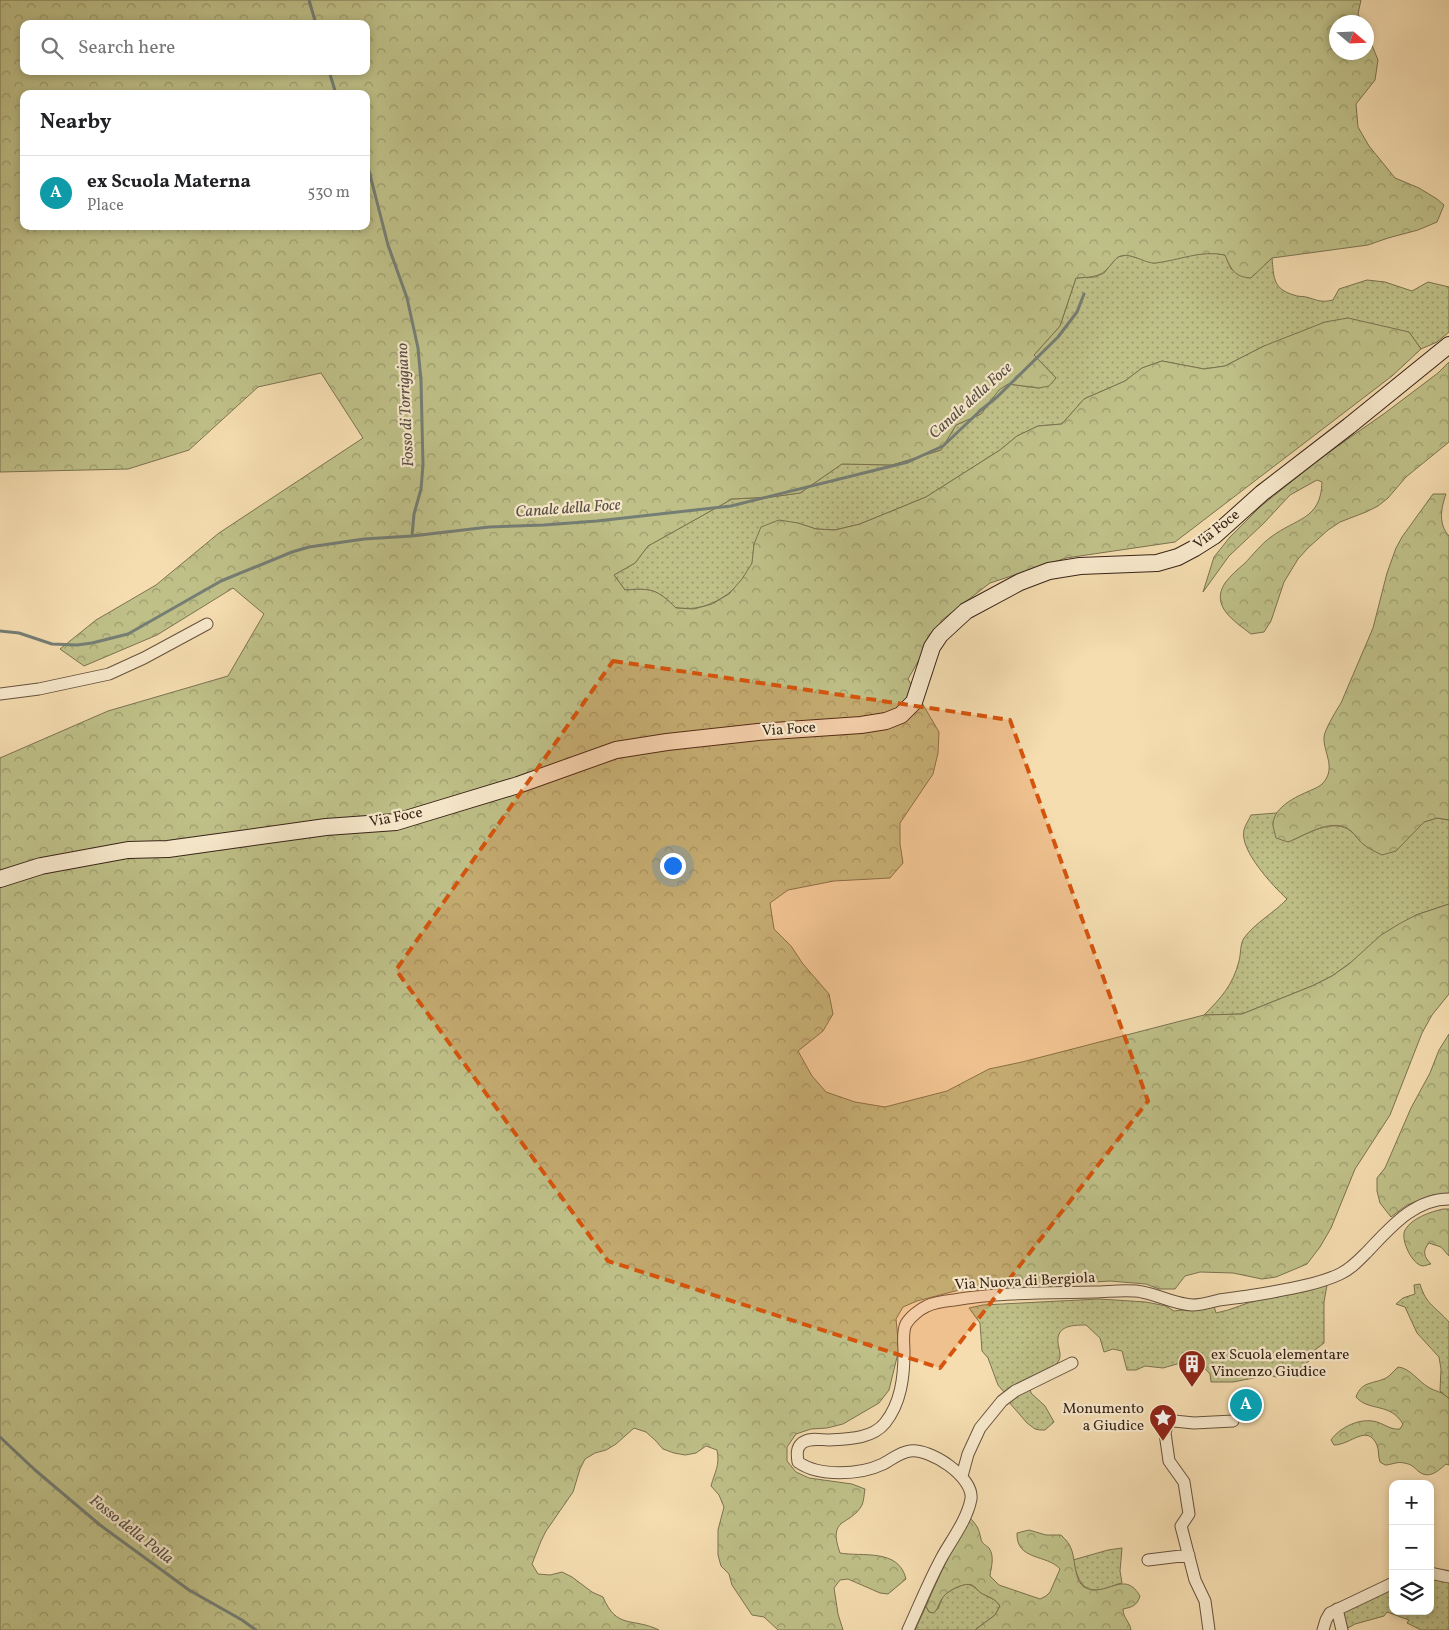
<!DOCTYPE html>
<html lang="en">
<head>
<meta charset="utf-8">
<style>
  body { margin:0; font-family:Vollkorn,serif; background:#f2f2f2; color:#202124 }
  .controls { position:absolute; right:15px; bottom:15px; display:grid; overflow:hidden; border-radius:10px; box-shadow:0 2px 8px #0003 }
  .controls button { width:45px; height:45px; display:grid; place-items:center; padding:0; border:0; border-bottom:1px solid #e0e0e0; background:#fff; color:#202124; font:25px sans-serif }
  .compass { position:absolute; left:1329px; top:15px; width:45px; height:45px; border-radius:50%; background:#fff; box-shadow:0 2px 8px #0003; rotate:109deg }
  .you { position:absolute; left:672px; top:865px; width:18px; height:18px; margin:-12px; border:4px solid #fff; border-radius:50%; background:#1a73e8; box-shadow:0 0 0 8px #1a73e833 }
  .badge { display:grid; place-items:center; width:32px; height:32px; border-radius:50%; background:#0b8043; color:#fff; font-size:16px; font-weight:700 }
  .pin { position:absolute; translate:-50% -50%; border:2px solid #fff; box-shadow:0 1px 5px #0006 }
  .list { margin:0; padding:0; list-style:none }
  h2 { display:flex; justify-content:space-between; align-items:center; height:65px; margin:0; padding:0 20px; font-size:21px }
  h2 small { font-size:16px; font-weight:400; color:#757577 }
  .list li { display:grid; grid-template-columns:32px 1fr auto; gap:15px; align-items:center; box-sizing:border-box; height:75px; padding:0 20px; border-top:1px solid #e0e0e0 }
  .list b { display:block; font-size:19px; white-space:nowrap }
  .list p { margin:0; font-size:16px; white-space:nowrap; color:#757577 }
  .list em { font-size:16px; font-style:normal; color:#757577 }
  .icon { flex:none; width:28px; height:28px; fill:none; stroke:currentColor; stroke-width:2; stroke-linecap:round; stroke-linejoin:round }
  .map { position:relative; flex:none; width:1449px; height:1630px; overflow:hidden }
  .search { position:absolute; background:#fff; box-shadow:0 2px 8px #0003; left:20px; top:20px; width:350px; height:55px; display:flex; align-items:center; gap:12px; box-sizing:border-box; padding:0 18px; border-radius:10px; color:#757577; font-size:19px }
  .panel { position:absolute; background:#fff; box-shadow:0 2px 8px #0003; left:20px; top:90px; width:350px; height:140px; border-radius:10px }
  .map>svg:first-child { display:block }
  .grass { fill:url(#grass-dots); stroke:#7c7250 }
  .forest { fill:url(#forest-crowns); stroke:#7c7250; fill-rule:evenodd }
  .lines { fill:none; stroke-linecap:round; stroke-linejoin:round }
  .stream { stroke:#757e75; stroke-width:3 }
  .street-casing { stroke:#67523e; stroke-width:13 }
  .secondary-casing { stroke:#382318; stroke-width:18 }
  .street { stroke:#f8e9cc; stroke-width:11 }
  .secondary { stroke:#f8e9cc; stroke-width:16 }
  .marked { fill:#d6540d; fill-opacity:0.2; stroke:#d6540d; stroke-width:4; stroke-dasharray:10 6; stroke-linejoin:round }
  .labels { text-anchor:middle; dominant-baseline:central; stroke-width:4.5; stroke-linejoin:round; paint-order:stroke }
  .street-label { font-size:15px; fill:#382318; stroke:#f8e9cc }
  .poi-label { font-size:15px; fill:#382318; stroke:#f8e9cc; text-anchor:start }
  .water-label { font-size:16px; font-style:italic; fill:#575046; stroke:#f8e9cc }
</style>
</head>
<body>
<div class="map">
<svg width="1449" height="1630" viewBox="0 0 1449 1630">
  <defs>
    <pattern id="grass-dots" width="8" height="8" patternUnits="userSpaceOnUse" patternTransform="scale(1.25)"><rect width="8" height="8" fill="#bfc088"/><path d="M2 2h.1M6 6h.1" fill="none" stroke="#9c9c6e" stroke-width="1.8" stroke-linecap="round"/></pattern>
    <pattern id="forest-crowns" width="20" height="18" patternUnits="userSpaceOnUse" patternTransform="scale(1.25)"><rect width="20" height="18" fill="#bfc088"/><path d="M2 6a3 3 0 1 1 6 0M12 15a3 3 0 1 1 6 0" fill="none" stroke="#9c9c6e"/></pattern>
  </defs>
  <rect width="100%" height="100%" fill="#f5ddb0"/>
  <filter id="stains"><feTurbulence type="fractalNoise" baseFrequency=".004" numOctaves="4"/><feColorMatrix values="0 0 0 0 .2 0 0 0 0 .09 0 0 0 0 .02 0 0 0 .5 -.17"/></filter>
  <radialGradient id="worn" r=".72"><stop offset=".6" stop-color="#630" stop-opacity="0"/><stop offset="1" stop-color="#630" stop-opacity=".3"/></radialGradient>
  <path class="grass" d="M1214,253L1225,255L1231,269L1250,278L1272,258C1274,276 1272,289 1294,295C1298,297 1302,296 1306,297C1318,300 1320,303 1333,300L1339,289L1367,280L1385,282L1412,291L1428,282L1449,287V332L1437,342L1421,349L1409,332L1264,346L1225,366L1204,369L1162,361L1142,368L1125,381L1084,399L1062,424L1038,426L1017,436L1000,450L926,497L860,524L835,530L816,529L798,523L754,544C753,550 754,558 752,564C743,586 718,605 695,608C689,609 682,608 676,608C657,589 651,588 625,590L614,575L635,563L648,546L732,499L771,497L800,493L842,464L892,465L941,450L956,425L981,414L999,389L1008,384L1039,388L1056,378L1034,355L1060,326L1076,278L1095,277L1104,273L1117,257L1127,255L1154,263L1195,254Z
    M1277,813L1273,825L1288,842C1306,835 1334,816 1352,832C1355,834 1357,838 1360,841L1414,831L1424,822L1437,818L1449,820V904L1416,915L1332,976L1312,986L1242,1014L1204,1015C1221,998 1233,985 1239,961C1241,954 1240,944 1244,938C1256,922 1274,913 1287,899C1273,886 1239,850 1244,830C1245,825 1249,820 1251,815Z
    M1420,1284C1426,1305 1436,1307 1449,1322V1399L1440,1391L1441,1369L1439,1357L1417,1333L1405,1307L1396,1304L1403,1298L1415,1294L1414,1285Z
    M1327,1285L1324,1302V1343L1316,1349L1309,1361L1297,1370L1276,1377L1269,1375L1233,1382H1211L1210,1374L1200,1363L1184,1362L1163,1368L1145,1366L1136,1370H1127L1122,1351L1113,1349L1104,1352L1100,1338L1086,1325C1074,1325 1056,1325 1058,1343C1059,1350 1062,1356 1058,1362C1052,1372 1039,1378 1029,1384L1031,1393L1045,1406L1054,1422L1045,1430H1040L1035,1429L1027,1423L1008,1401L1004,1392L998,1385L988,1358L982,1351L980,1323L969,1308L983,1305L1099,1299L1146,1302L1166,1306L1174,1311L1214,1306L1216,1313C1232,1310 1245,1303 1261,1299C1283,1294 1305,1290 1327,1285Z
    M1122,1548L1120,1571L1122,1583C1114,1584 1110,1589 1103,1590C1081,1594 1077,1577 1073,1560L1108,1550Z
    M1430,1577L1449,1579V1630H1421L1407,1623L1409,1620L1387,1612L1384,1616L1355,1624L1346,1629L1341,1610L1393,1585V1611H1430Z
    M966,1584C973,1585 975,1588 980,1592C987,1597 995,1598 1000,1606L995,1615L975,1630H915L926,1606L929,1612L938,1609C940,1605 941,1600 943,1596C947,1592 960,1585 966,1584Z"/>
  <path class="forest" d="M0,0H1361L1358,14L1362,22H1336V52H1366L1367,33L1378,60L1375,80L1356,104L1358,127L1369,146L1395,178L1419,188L1437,199L1444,205L1437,222L1418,230L1388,238L1368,245L1272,258L1251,278C1234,277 1231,269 1225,255C1201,250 1180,260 1156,263C1144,264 1131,251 1118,257C1115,259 1111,265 1108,268C1100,278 1088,277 1076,278L1060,326L1034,355L1056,378L1049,386L1039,388L1008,384L999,390L981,414L956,425L941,450L892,465L842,464L800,493L771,497L732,499L648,546L635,563L614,575L625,590C651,588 657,589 676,608L694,609L712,604L729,594L742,579L752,563L754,544L761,527L779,520L798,523L816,529L835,530L860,524L926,497L1000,450L1017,436L1038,426L1062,424L1084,399L1125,381L1142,368L1162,361L1204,369L1225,366L1264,346L1325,322L1348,318L1409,332L1421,349L1392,376L1175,542L1066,558L990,583L942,620L908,679L939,732L938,753L933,774L900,823V844L903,863L890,878L834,881L788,890L770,903L774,929L791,946L803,964L829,994L833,1014L823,1031L798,1051L812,1076L826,1092L855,1102L885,1107L947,1091L989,1069L1022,1062L1204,1015L1242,1014L1312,986L1332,976L1349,964L1381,935L1399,924L1416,915L1449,904V994L1432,1015L1422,1033L1390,1115L1355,1169L1331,1228L1320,1247L1307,1264L1276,1277L1262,1279L1233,1273L1200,1272L1185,1276L1175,1289H1159L1146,1284L1110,1281L959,1290L917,1301L903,1307L896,1319L899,1349L889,1390L879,1403L843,1424L827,1428L811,1429L796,1434L787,1447V1461L796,1472L809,1478L852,1484L865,1489C864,1494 864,1501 862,1505C850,1527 827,1516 840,1553C862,1557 899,1548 906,1579L888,1594L880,1593L848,1579L840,1580L834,1588L838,1614L843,1630H778L764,1617L752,1615L732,1585L729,1574L721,1566L718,1555V1530L724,1507L719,1495L711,1486C715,1471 720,1466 717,1450L706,1446L696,1453L685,1455L674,1453L663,1449L655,1440L646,1432L634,1428L616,1444L606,1450L595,1453L585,1459L580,1469L573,1492L546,1531L541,1541L532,1564L538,1574L550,1575L562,1572L572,1577L592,1592L603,1597C617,1630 632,1617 659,1630H0V758L108,711L228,676L264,614L233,588L157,635L84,666L60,649L96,620L156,585L219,533L363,438L321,373L258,387L189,450L128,469L0,472ZM24,24H366V71H24ZM24,94H366V226H24Z
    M1449,362V442L1406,477L1388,498L1378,506L1366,512L1340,522L1328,530L1308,548L1298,559L1284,582L1271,621L1264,632L1251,634C1234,621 1210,606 1225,583C1230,576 1238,569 1244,564C1253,555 1261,544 1271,537C1296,518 1321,520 1322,482L1317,480L1290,495L1264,523L1229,556L1203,592L1214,557L1230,537L1260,507L1322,457L1385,413L1438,373Z
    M1433,494H1446C1441,508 1438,524 1449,536V820L1437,818L1424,822L1396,851L1382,855C1374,851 1365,847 1359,840C1356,837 1354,833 1351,831C1333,816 1306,835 1288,842L1276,838C1275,834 1274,830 1273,826C1272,809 1293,798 1307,792C1311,790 1317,788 1321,785C1338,769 1323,753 1324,737C1324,731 1337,709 1341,703L1373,628L1387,573L1396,548L1402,537Z
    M1449,1034V1194L1433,1195L1407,1205L1391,1217L1380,1203L1377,1191V1178L1385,1168L1411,1108L1430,1073L1439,1050Z
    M1443,1209H1449V1256L1441,1247L1429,1243C1422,1251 1424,1257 1431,1264C1430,1264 1424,1266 1423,1266C1412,1265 1400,1239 1405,1230C1412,1218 1430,1212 1443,1209Z
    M1398,1367C1410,1368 1418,1381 1428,1387C1436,1392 1442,1391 1449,1399V1465L1446,1464C1438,1471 1429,1480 1418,1471C1414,1467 1411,1464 1404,1463C1398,1461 1391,1465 1385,1465L1380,1462C1378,1456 1379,1450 1377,1445C1367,1423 1351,1445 1334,1445L1331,1440C1340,1427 1361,1417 1377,1422C1386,1425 1391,1430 1400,1429L1403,1424C1390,1402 1369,1412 1356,1397C1362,1379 1377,1385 1389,1376C1392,1373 1395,1370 1398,1367Z
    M970,1518C978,1526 979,1530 981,1539C982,1544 986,1545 989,1548C995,1557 991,1567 990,1576L999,1585L1040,1599L1046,1596L1050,1592L1060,1569C1047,1554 1016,1561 1017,1533L1029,1530L1046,1535H1061C1066,1540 1070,1544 1072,1551C1075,1560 1075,1582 1084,1587C1106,1599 1124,1568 1140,1596C1137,1606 1132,1607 1123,1609C1123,1618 1130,1622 1131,1630H975L995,1615L1000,1606C995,1598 988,1597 981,1593C978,1591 976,1587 972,1585C965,1582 949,1590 944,1596C939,1601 939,1608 934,1613L929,1612L926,1606C939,1576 953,1546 970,1518Z"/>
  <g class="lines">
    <path class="stream" d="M309,0L316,24
      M329,71L336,94
      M366,159L388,245L407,298L418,348L421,381L423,465L421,489L414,514L412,536
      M0,631L19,633L52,644L77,645L92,643L128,634L221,581L292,552L309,547L364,539L412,536L489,527L544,525L597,521L731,506L908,462L943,446L981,410L997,397L1058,337L1077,312L1084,294
      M0,1437L35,1470L100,1525L189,1590L242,1620L256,1630"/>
    <defs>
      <path id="street" d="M0,694L39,689L109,674L144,658L207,624
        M962,1476L968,1454L980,1428L1002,1401L1015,1391L1072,1363
        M1148,1560L1189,1555
        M1430,1573L1449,1577
        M1337,1609L1342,1630
        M908,1630C919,1606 929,1581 942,1557C952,1539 967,1520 971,1499C974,1477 930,1448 910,1451C900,1452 891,1460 883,1464C860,1475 819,1477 798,1462C797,1455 796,1448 802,1443C810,1437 820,1440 829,1440C848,1439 872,1439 885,1423C901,1403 904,1377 904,1352C904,1343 902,1332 906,1324C910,1317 920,1309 927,1306C935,1302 946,1301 954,1300C1000,1292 1048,1293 1094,1292C1108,1292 1128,1289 1142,1292C1159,1295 1174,1304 1192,1305C1201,1305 1211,1302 1219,1300C1235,1298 1251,1296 1267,1293C1289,1289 1319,1284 1340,1274C1351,1269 1359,1260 1368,1251C1390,1228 1414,1199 1449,1199
        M1209,1630L1205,1601L1195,1580L1181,1526L1189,1514L1184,1482L1169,1461L1165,1433L1167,1425L1169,1422L1174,1421L1194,1423L1233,1421
        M1323,1630L1326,1620L1330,1613L1393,1583"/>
      <path id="secondary" d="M0,879L41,866L128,850L168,849L326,827L396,822L518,785L616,750L667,742L758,732L861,725L886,721L901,715L914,702L932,647L940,635L966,611L1020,582L1049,571L1080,566L1157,563L1178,557L1195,548L1214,536L1262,493L1349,426L1449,345"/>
    </defs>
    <use href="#street" class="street-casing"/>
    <use href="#secondary" class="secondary-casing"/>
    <use href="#street" class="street"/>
    <use href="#secondary" class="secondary"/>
  </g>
  <path class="marked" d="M613,661L1010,720L1148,1101L940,1368L608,1261L396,970Z"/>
  <defs>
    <symbol id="building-pin" viewBox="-11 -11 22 30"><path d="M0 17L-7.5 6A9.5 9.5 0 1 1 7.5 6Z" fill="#8f2418" stroke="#f8e9cc"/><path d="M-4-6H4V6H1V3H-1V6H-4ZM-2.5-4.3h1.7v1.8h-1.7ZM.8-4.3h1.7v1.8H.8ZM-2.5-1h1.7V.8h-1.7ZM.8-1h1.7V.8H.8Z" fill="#fff"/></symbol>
    <symbol id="sight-pin" viewBox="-11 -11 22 30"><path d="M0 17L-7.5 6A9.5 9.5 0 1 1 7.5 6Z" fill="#8f2418" stroke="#f8e9cc"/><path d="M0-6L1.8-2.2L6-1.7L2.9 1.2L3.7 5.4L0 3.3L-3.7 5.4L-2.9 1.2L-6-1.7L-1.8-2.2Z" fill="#fff"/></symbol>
  </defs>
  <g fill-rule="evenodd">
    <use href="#building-pin" x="1176" y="1348" width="32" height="43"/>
    <use href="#sight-pin" x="1147" y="1402" width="32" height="43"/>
  </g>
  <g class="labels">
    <g class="street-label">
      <text transform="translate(1217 530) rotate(-38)">Via Foce</text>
      <text transform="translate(789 730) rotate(-4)">Via Foce</text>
      <text transform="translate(396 818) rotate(-11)">Via Foce</text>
      <text transform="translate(1025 1282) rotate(-3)">Via Nuova di Bergiola</text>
    </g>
    <g class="poi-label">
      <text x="1211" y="1355">ex Scuola elementare<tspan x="1211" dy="17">Vincenzo Giudice</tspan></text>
      <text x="1144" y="1409" text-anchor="end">Monumento<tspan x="1144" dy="17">a Giudice</tspan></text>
    </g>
    <g class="water-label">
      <text transform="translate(971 401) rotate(-42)">Canale della Foce</text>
      <text transform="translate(406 405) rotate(-93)">Fosso di Torriggiano</text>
      <text transform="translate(568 509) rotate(-4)">Canale della Foce</text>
      <text transform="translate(131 1530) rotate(38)">Fosso della Polla</text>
    </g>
  </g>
  <rect width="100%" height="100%" filter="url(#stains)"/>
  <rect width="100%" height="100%" fill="url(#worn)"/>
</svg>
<div class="controls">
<button>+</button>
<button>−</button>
<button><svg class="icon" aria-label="layers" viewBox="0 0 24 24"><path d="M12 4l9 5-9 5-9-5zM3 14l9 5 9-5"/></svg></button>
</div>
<svg class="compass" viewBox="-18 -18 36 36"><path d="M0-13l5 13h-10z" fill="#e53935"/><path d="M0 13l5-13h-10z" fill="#757577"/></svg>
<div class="you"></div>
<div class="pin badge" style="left:1246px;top:1405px;background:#0f9aa8">A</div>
<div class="search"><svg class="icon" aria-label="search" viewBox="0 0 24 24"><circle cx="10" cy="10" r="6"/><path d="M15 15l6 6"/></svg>Search here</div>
<section class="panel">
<h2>Nearby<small></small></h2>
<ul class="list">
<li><span class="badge" style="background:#0f9aa8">A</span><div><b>ex Scuola Materna</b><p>Place</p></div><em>530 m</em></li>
</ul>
</section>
</div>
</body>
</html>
